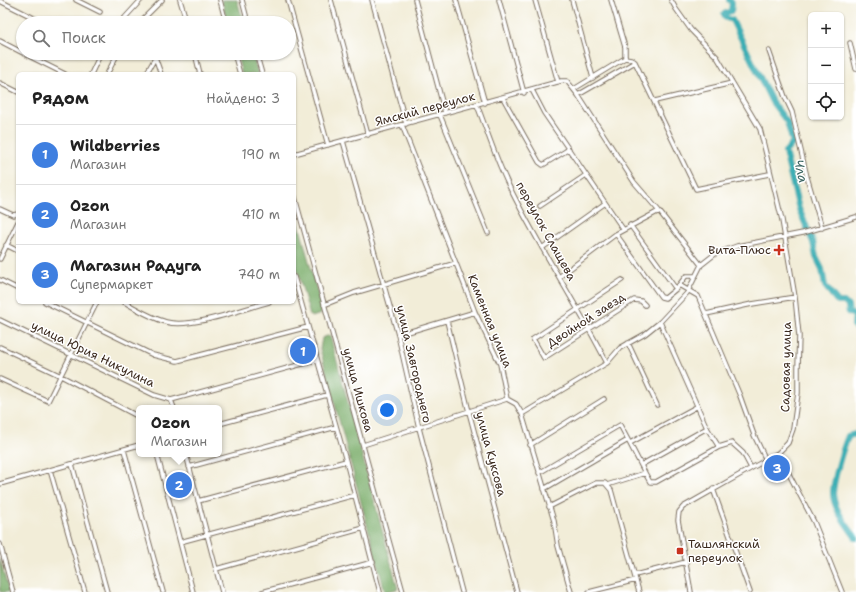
<!DOCTYPE html>
<html lang="ru">
<head>
<meta charset="utf-8">
<style>
  body { margin:0; font-family:"Shantell Sans",sans-serif; background:#f2f2f2; color:#222 }
  .controls { position:absolute; right:12px; top:12px; display:grid; overflow:hidden; border-radius:6px; box-shadow:0 1px 3px #0004 }
  .controls button { width:36px; height:36px; display:grid; place-items:center; padding:0; border:0; border-bottom:1px solid #e0e0e0; background:#fff; color:#222; font:20px sans-serif }
  .you { position:absolute; left:387px; top:410px; width:14px; height:14px; margin:-10px; border:3px solid #fff; border-radius:50%; background:#1a73e8; box-shadow:0 0 0 6px #1a73e833 }
  .badge { display:grid; place-items:center; width:26px; height:26px; border-radius:50%; background:#c8321e; color:#fff; font-size:13px; font-weight:700 }
  .pin { position:absolute; translate:-50% -50%; border:2px solid #fff; box-shadow:0 1px 4px #0006 }
  .popup { position:absolute; left:136px; top:405px; width:86px; height:52px; box-sizing:border-box; display:grid; place-content:center; border-radius:6px; background:#fff; filter:drop-shadow(0 1px 3px #0005); font-size:13px; white-space:nowrap; color:#767676 }
  .popup b { font-size:15px; color:#222 }
  .popup::after { content:''; position:absolute; left:50%; top:100%; margin-left:-8px; border:8px solid transparent; border-top-color:#fff }
  .list { margin:0; padding:0; list-style:none }
  h2 { display:flex; justify-content:space-between; align-items:center; height:52px; margin:0; padding:0 16px; font-size:17px }
  h2 small { font-size:13px; font-weight:400; color:#767676 }
  .list li { display:grid; grid-template-columns:26px 1fr auto; gap:12px; align-items:center; box-sizing:border-box; height:60px; padding:0 16px; border-top:1px solid #e0e0e0 }
  .list b { display:block; font-size:15px; white-space:nowrap }
  .list p { margin:0; font-size:13px; white-space:nowrap; color:#767676 }
  .list em { font-size:13px; font-style:normal; color:#767676 }
  .icon { flex:none; width:22px; height:22px; fill:none; stroke:currentColor; stroke-width:2; stroke-linecap:round; stroke-linejoin:round }
  .map { position:relative; flex:none; width:856px; height:592px; overflow:hidden }
  .search { position:absolute; background:#fff; box-shadow:0 1px 3px #0004; left:16px; top:16px; width:280px; height:44px; display:flex; align-items:center; gap:10px; box-sizing:border-box; padding:0 14px; border-radius:22px; color:#767676; font-size:15px }
  .panel { position:absolute; background:#fff; box-shadow:0 1px 3px #0004; left:16px; top:72px; width:280px; height:232px; border-radius:6px }
  .map>svg:first-child { display:block }
  .forest { fill:#78ac68; stroke:#5a6b43 }
  .lines { fill:none; stroke-linecap:round; stroke-linejoin:round }
  .river { stroke:#3caeb4; stroke-width:6 }
  .minor-casing { stroke:#7b6e5f; stroke-width:5.5 }
  .minor { stroke:#fff; stroke-width:3.5 }
  .poi-dot { fill:#c8321e; stroke:#fff; stroke-width:1.5 }
  .labels { text-anchor:middle; dominant-baseline:central; stroke-width:3; stroke-linejoin:round; paint-order:stroke }
  .street-label { font-size:12px; fill:#3b2a1e; stroke:#fff }
  .poi-label { font-size:12px; fill:#3b2a1e; stroke:#fff; text-anchor:end }
  .water-label { font-size:13px; font-style:italic; fill:#3b6562; stroke:#fff }
</style>
</head>
<body>
<div class="map">
<svg width="856" height="592" viewBox="0 0 856 592">
  <rect width="100%" height="100%" fill="#fff"/>
  <filter id="ink" filterUnits="userSpaceOnUse"><feTurbulence type="fractalNoise" baseFrequency=".025" numOctaves="2"/><feDisplacementMap in="SourceGraphic" scale="8" xChannelSelector="R" yChannelSelector="G"/><feConvolveMatrix kernelMatrix="1 2 1 2 8 2 1 2 1" color-interpolation-filters="sRGB"/></filter>
  <filter id="wash" filterUnits="userSpaceOnUse"><feTurbulence type="fractalNoise" baseFrequency=".012" numOctaves="4" result="noise"/><feDisplacementMap in="SourceGraphic" scale="16" xChannelSelector="R" yChannelSelector="G"/><feGaussianBlur stdDeviation="0.9" result="paint"/><feColorMatrix in="noise" values="0 0 0 0 0 0 0 0 0 0 0 0 0 0 0 0 0 1.4 0 .05"/><feComposite in="paint" operator="in"/></filter>
  <g filter="url(#wash)">
    <rect width="100%" height="100%" fill="#f2edd8"/>
    <path class="forest" d="M221,0H237L244,23H228Z
      M236,53H252L258,74H242Z
      M294,206L322,309L321,314L312,317L310,316L294,259Z
      M330,335L398,589L385,592L320,349L322,338Z
      M0,559L9,592H0Z"/>
    <g class="lines">
      <path class="river" d="M729,0L732,3L731,11L724,14L726,18L732,20L772,102L787,122L793,143L785,152L799,209L813,242L816,257L822,269L825,286L838,302H844L848,306L849,313L855,315L854,326L856,329
        M856,434L848,436C843,448 833,481 833,494C834,510 847,525 856,538"/>
    </g>
  </g>
  <g filter="url(#ink)">
    <g class="lines">
      <defs>
        <path id="minor" d="M76,0L100,12
          M180,0L187,23
          M220,0L226,23
          M242,0L248,23
          M288,0L328,145
          M331,0L368,135
          M372,0L406,124
          M415,0L445,113
          M456,0L485,103
          M499,0L524,93
          M535,0L558,82
          M572,0L593,78
          M611,0L625,47V58
          M671,0L676,9L691,30L717,57L760,129L782,220L795,297L799,336L798,367V393L793,429L788,443L778,453L683,507L679,512L678,520L691,592
          M0,1L44,23
          M120,23L141,0
          M139,23L162,0
          M0,41L23,53
          M850,43L856,69
          M769,51L785,97L792,112L807,177L822,228
          M23,53L65,74
          M195,53L200,74
          M234,53L240,74
          M256,53L262,74
          M155,57L161,74
          M91,74L101,53
          M107,74L118,53
          M146,74L158,53
          M0,83L18,92
          M574,89L625,58L631,59L635,62L696,189L769,174
          M532,90L544,113L623,229
          M578,95L635,62
          M503,98L539,162L543,165L569,149
          M655,101L732,83
          M477,105C488,133 497,163 511,190C540,249 577,304 607,363
          M440,115L488,233
          M402,125L475,312L500,364L507,399L516,404L522,414L554,521L558,546L571,592
          M343,141L398,335L419,428L462,592
          M294,154L561,81H567L578,95L634,182L659,211L701,265
          M294,194L403,592
          M540,206L586,175
          M0,209L13,215L18,214
          M616,234L661,297L665,298L676,289L630,225
          M6,245L18,251
          M542,248L604,204
          M0,259L18,222
          M294,277L346,461L380,592
          M559,277L616,234L659,211
          M0,280L18,289
          M622,280L533,339L544,358L634,300L641,301L645,305
          M679,285L686,276H695
          M676,289L679,285L698,296L740,396L754,435L766,460
          M45,302L153,355L177,361L308,327
          M124,302C137,309 151,318 166,322C192,329 242,309 269,302
          M324,305L354,293L456,263
          M706,314L752,304L795,297
          M0,320L154,395L171,400L174,408
          M447,321L469,412L517,592
          M660,322L707,428L719,447
          M398,335L475,312
          M628,343L657,405
          M0,347L61,376L139,417
          M0,379L48,401L97,302
          M171,400L317,360
          M522,414L607,363L620,348L645,334L660,322L687,293L701,265L715,254L737,246L803,233L856,217
          M219,424L327,395
          M630,443L698,406
          M363,445L507,399
          M530,445L604,399
          M124,450L163,592
          M778,453L814,522L842,592
          M157,454L193,592
          M186,454L222,592
          M72,464L107,592
          M641,465L707,428
          M189,467L336,427
          M50,470L85,592
          M539,473L620,425L628,440
          M0,484L139,445
          M607,485L645,473L650,482H656L719,447L732,443L743,453L751,468
          M544,489L628,440L645,473
          M713,489L750,592
          M198,501L346,461
          M549,507L596,483H605L611,490L639,592
          M180,542L355,495
          M0,544L13,592
          M216,569L364,528
          M635,575L686,562
          M262,592L373,562
          M589,592L636,580"/>
      </defs>
      <use href="#minor" class="minor-casing"/>
      <use href="#minor" class="minor"/>
    </g>
  </g>
  <g class="poi-dot">
    <path d="M777 244h4v4h4v4h-4v4h-4v-4h-4v-4h4z"/>
    <rect x="676" y="547" width="8" height="8" rx="2"/>
  </g>
  <g class="labels">
    <g class="street-label">
      <text transform="translate(425 109) rotate(-15)">Ямский переулок</text>
      <text transform="translate(546 231) rotate(61)">переулок Слащева</text>
      <text transform="translate(586 320) rotate(-33)">Двойной заезд</text>
      <text transform="translate(490 321) rotate(68)">Каменная улица</text>
      <text transform="translate(93 354) rotate(26)">улица Юрия Никулина</text>
      <text transform="translate(414 364) rotate(77)">улица Завгороднего</text>
      <text transform="translate(786 367) rotate(-89)">Садовая улица</text>
      <text transform="translate(358 390) rotate(75)">улица Ишкова</text>
      <text transform="translate(491 454) rotate(75)">улица Куксова</text>
    </g>
    <g class="poi-label">
      <text x="771" y="250">Вита-Плюс</text>
      <text x="688" y="544" text-anchor="start">Ташлянский<tspan x="688" dy="14">переулок</tspan></text>
    </g>
    <g class="water-label">
      <text transform="translate(801 171) rotate(77)">Чла</text>
    </g>
  </g>
</svg>
<div class="controls">
<button>+</button>
<button>−</button>
<button><svg class="icon" aria-label="locate" viewBox="0 0 24 24"><circle cx="12" cy="12" r="6"/><path d="M12 2v4M12 18v4M2 12h4M18 12h4"/></svg></button>
</div>
<div class="you"></div>
<div class="pin badge" style="left:303px;top:351px;background:#3f7fe0">1</div>
<div class="pin badge" style="left:179px;top:485px;background:#3f7fe0">2</div>
<div class="popup"><b>Ozon</b>Магазин</div>
<div class="pin badge" style="left:777px;top:468px;background:#3f7fe0">3</div>
<div class="search"><svg class="icon" aria-label="search" viewBox="0 0 24 24"><circle cx="10" cy="10" r="6"/><path d="M15 15l6 6"/></svg>Поиск</div>
<section class="panel">
<h2>Рядом<small>Найдено: 3</small></h2>
<ul class="list">
<li><span class="badge" style="background:#3f7fe0">1</span><div><b>Wildberries</b><p>Магазин</p></div><em>190 m</em></li>
<li><span class="badge" style="background:#3f7fe0">2</span><div><b>Ozon</b><p>Магазин</p></div><em>410 m</em></li>
<li><span class="badge" style="background:#3f7fe0">3</span><div><b>Магазин Радуга</b><p>Супермаркет</p></div><em>740 m</em></li>
</ul>
</section>
</div>
</body>
</html>
